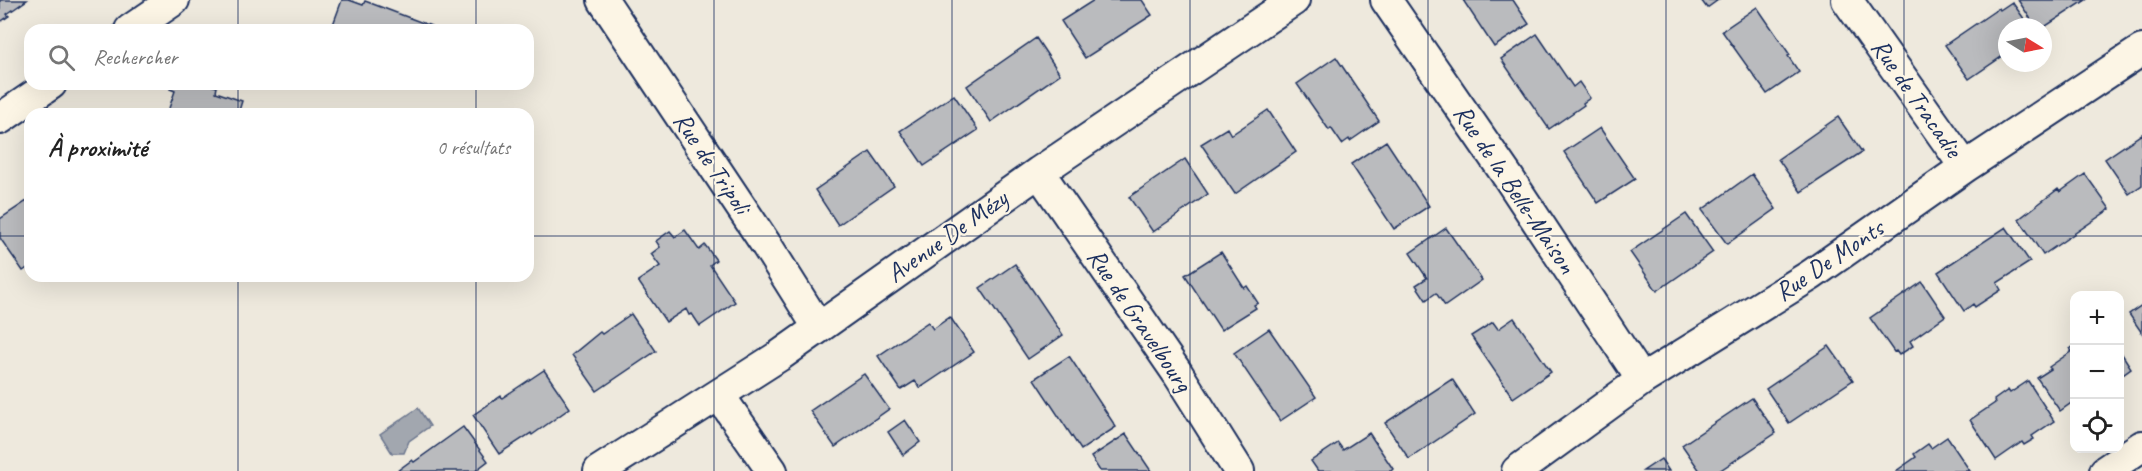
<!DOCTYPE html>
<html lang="fr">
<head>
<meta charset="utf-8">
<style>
  body { margin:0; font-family:Caveat,sans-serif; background:#f2f2f2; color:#222 }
  .controls { position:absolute; right:18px; bottom:18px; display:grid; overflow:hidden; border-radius:12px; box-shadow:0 6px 24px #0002 }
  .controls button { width:54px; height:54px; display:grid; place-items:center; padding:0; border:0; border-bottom:2px solid #e0e0e0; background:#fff; color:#222; font:30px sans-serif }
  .compass { position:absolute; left:1998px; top:18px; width:54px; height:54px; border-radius:50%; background:#fff; box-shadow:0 6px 24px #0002; rotate:100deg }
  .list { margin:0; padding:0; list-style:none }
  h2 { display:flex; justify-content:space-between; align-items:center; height:78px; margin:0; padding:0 24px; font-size:26px }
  h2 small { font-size:20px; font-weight:400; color:#767676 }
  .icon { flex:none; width:33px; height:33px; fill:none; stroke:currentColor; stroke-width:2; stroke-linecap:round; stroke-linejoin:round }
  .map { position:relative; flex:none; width:2142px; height:471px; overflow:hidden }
  .search { position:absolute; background:#fff; box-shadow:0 6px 24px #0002; left:24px; top:24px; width:510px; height:66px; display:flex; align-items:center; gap:15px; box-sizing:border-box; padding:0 21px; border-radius:18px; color:#767676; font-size:22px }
  .panel { position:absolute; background:#fff; box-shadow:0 6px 24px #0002; left:24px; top:108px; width:510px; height:174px; border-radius:18px }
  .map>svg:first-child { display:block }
  .water { fill:#a2a7af; stroke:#6c778f; stroke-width:1.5 }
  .building { fill:#babbbe; stroke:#1b2f5e; stroke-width:1.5 }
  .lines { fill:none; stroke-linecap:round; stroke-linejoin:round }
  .street-casing { stroke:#1b2f5e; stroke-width:34 }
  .street { stroke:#fcf5e5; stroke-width:30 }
  .grid { fill:none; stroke:#1b2f5e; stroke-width:1.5; stroke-opacity:0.55 }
  .labels { text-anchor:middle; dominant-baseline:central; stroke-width:4.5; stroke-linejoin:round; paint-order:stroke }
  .street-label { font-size:26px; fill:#1b2f5e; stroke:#fcf5e5 }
</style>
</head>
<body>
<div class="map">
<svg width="2142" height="471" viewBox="0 0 2142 471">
  <rect width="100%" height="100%" fill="#eee9dd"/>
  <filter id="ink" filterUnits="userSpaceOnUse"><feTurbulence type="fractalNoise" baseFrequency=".0167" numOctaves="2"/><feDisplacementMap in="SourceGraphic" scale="12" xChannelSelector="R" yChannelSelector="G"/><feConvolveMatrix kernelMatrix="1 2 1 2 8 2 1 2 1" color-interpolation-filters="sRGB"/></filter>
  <g filter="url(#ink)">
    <path class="water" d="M418,408L430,426L409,441L404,453H392L380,434Z"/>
    <path class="building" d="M0,0H27L7,14L9,16L0,22Z
      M342,0H349L363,5L365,1L431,26L430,30H331Z
      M1094,0H1142L1152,15L1085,58L1061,21Z
      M1463,0H1513L1529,24L1494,47Z
      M1701,0H1718L1707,8Z
      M2018,0H2086L2043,28L2036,27Z
      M2012,2L2030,27H2007V53L1969,79L1945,45L1999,8L2000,10Z
      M1757,7L1790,55L1788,56L1799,72L1767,94L1722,31Z
      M1537,34L1573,87L1579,82L1590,98L1583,103L1584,105L1549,129L1501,59Z
      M1036,38L1060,74L991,122L967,86Z
      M1336,57L1379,121L1350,141L1349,139L1342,144L1331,128L1329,130L1297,84Z
      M172,84H207L217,87L216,92L242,101L238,114H167L175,91L170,89Z
      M954,95L978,130L924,166L900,131Z
      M1268,110L1296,152L1235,194L1201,144L1227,128L1231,135Z
      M1838,117L1862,152L1801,192L1778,159Z
      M1600,128L1635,179L1598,203L1564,152Z
      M2142,134V185L2129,194L2105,159Z
      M1386,141L1429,206L1394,229L1351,164Z
      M870,152L894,186L838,225L815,190Z
      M1185,159L1208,194L1153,232L1129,197Z
      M1752,174L1776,209L1727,244L1702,210Z
      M2085,174L2110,209L2043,255L2019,219L2058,189L2060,192Z
      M30,199V266L23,271L0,238V219Z
      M1686,214L1713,252L1657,291L1630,252Z
      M2006,227L2030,262L1997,283L2001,290L1975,307L1973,304L1964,311L1938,272Z
      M1446,228L1482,280L1445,306L1436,293L1426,300L1416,285L1427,278L1410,253Z
      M685,230L699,250L705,245L716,260L710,265L735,302L700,326L692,314L689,315L686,309L666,322L638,281L660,266L651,254L660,247L656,241L670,231L675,237Z
      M1221,252L1244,288L1247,286L1258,303L1254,305L1256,308L1221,330L1185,275Z
      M1015,264L1063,335L1028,359L980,288Z
      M1922,282L1945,316L1910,341L1913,346L1899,355L1896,351L1894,352L1870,318Z
      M2142,305V333L2129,314Z
      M631,314L656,351L597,391L572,355L600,332L602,334Z
      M950,317L974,352L920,388L915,381L901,390L878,356L928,322L933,329Z
      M1514,318L1551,372L1513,398L1471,336L1493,322L1498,329Z
      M1269,329L1316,397L1280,421L1234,353Z
      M1829,346L1853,380L1789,423L1766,389Z
      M2074,346V401L2060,411L2037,378L2051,369L2049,367L2072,351L2070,349Z
      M2120,351L2131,368L2120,376Z
      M1069,356L1116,427L1081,450L1034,379Z
      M544,370L570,408L532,435L531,433L499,454L473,415L501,396L502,398Z
      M864,374L889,409L835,447L810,411Z
      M1452,379L1475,414L1409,459L1385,423Z
      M2028,381L2054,421L2032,436L2034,439L2024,445L2022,442L1996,460L1970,420L1995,403L1994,400L2008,390L2010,393Z
      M1752,398L1776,433L1719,471H1700L1682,445Z
      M905,420L920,442L903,455L888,432Z
      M463,427L488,461L475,471H397L412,460L414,462Z
      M1369,433L1393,469L1391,471H1318L1311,461L1338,443L1343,450Z
      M1126,434L1151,471H1100L1091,457Z
      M1947,437L1970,471H1896L1916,457L1914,454L1928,444L1931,448Z
      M1661,459L1669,471H1643Z"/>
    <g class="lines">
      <defs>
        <path id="street" d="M603,0L767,246L818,327
          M1386,0L1508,177L1642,380
          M1847,0L1965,167
          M130,30L174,0
          M0,119L51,84
          M1039,172L1178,374L1239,471
          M719,395L772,471
          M599,471L779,356L1039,172L1294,0
          M1517,471L1642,380L1811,275L1965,167L2142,50
          M2105,471L2142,446"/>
      </defs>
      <use href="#street" class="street-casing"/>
      <use href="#street" class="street"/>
    </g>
  </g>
  <path class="grid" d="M238,0V30M476,0V30M714,0V471M952,0V471M1190,0V471M1428,0V471M1666,0V471M1904,0V471M238,84V114M476,84V114M0,236H30M528,236H2142M238,276V471M476,276V471"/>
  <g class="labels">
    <g class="street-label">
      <text transform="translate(1917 98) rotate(55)">Rue de Tracadie</text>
      <text transform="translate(712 163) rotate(56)">Rue de Tripoli</text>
      <text transform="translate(1515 189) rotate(56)">Rue de la Belle-Maison</text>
      <text transform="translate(947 236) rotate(-35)">Avenue De Mézy</text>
      <text transform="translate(1829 260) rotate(-34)">Rue De Monts</text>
      <text transform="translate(1140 320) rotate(56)">Rue de Gravelbourg</text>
    </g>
  </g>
</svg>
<div class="controls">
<button>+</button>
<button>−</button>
<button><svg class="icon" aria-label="locate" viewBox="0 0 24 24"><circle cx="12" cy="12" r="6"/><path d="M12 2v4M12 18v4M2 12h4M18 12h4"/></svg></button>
</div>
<svg class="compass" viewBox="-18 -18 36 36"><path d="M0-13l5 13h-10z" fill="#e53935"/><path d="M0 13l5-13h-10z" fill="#767676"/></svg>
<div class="search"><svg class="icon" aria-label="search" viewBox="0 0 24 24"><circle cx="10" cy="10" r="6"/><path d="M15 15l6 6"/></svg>Rechercher</div>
<section class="panel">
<h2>À proximité<small>0 résultats</small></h2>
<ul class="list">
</ul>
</section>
</div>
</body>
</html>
